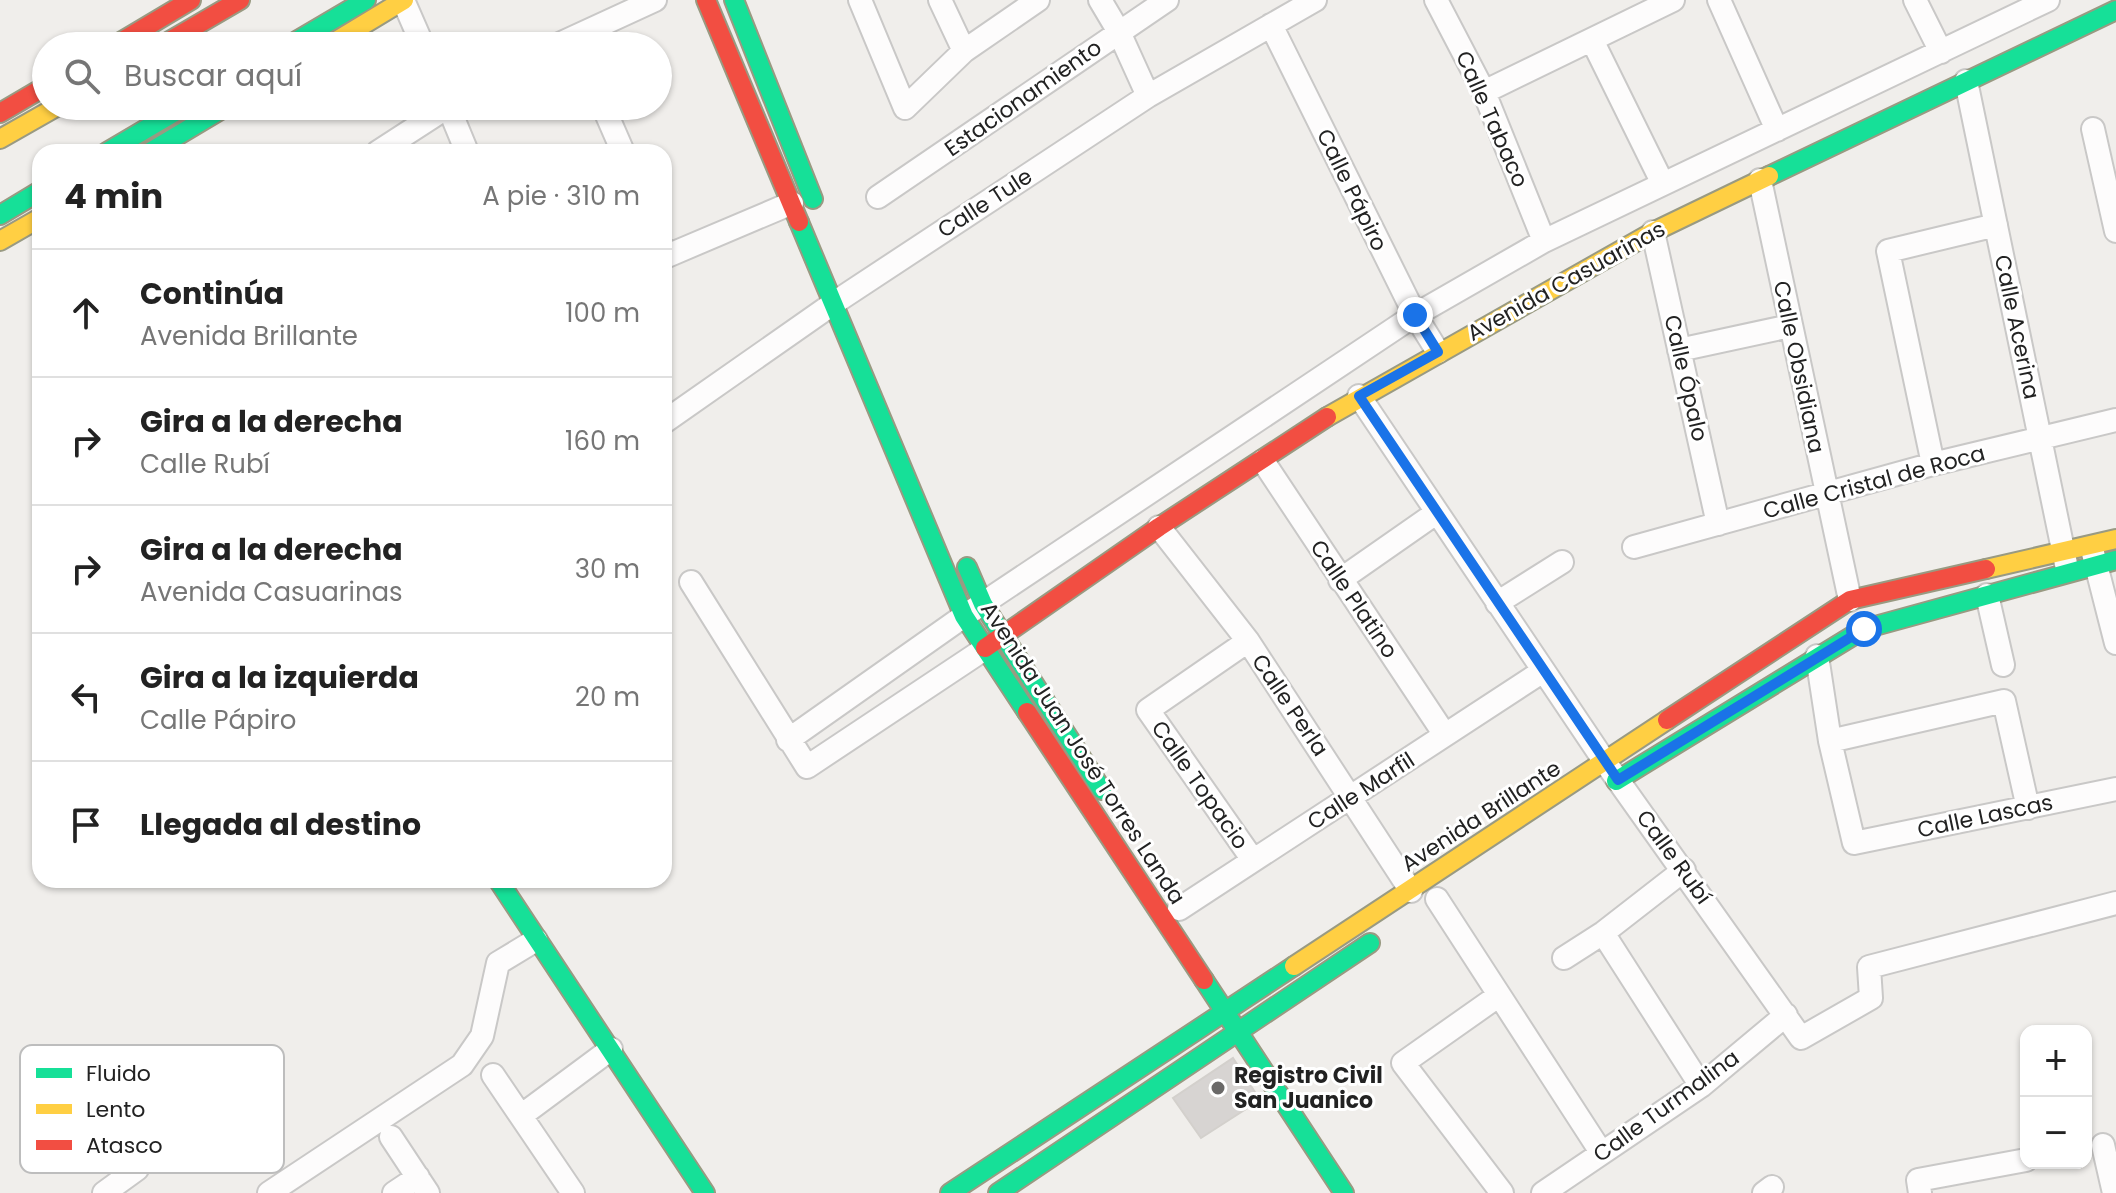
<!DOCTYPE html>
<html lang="es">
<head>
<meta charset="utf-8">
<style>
  body { margin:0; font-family:Poppins,sans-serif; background:#f2f2f2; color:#222 }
  .controls { position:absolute; right:24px; bottom:24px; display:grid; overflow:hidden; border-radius:16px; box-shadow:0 2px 6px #0004 }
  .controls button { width:72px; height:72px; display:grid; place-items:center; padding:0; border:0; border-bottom:2px solid #e0e0e0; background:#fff; color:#222; font:40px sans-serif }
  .stop { position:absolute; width:24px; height:24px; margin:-18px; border:6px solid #1a73e8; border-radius:50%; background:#fff }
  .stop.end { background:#1a73e8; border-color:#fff; box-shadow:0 2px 8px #0008 }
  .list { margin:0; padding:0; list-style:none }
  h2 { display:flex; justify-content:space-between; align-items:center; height:104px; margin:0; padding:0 32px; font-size:34px }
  h2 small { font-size:26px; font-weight:400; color:#767676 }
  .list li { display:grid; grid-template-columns:52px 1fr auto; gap:24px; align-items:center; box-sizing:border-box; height:128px; padding:0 32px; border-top:2px solid #e0e0e0 }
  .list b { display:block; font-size:30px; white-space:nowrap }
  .list p { margin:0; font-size:26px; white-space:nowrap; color:#767676 }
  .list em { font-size:26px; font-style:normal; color:#767676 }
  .icon { flex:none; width:44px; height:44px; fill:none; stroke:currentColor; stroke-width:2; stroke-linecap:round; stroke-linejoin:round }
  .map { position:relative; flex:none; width:2116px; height:1193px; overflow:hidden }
  .search { position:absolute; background:#fff; box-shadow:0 2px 6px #0004; left:32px; top:32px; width:640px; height:88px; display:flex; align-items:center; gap:20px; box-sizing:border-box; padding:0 28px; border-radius:44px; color:#767676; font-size:30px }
  .panel { position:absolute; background:#fff; box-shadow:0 2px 6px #0004; left:32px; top:144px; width:640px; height:744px; border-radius:24px }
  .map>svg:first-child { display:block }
  .building { fill:#d7d4d2; stroke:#d3d0cc; stroke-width:2 }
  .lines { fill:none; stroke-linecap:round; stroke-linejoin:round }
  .street-casing { stroke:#c9c8c7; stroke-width:26 }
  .fast-casing { stroke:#999a82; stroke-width:22 }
  .slow-casing { stroke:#999a82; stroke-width:22 }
  .jam-casing { stroke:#999a82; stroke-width:22 }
  .street { stroke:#fdfcfc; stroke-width:22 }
  .fast { stroke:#16e098; stroke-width:18 }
  .slow { stroke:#ffcf43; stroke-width:18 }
  .jam { stroke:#f24e42; stroke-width:18 }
  .route { stroke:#1a73e8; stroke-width:10 }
  .poi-dot { fill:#6a6968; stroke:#fff; stroke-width:3 }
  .labels { text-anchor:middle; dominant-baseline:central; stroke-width:6; stroke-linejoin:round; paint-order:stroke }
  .street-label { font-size:22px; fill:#222; stroke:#fff }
  .poi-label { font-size:22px; font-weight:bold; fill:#222; stroke:#fff; text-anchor:start }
  .key { fill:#fff; stroke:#bdbdbd; stroke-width:2 }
  .key-label { font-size:22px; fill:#222 }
</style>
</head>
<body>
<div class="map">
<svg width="2116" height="1193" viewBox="0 0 2116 1193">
  <rect width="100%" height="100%" fill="#f0eeeb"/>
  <path class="building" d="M1233,1058L1260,1100L1201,1138L1173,1098Z"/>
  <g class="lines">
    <defs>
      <path id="street" d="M403,0L423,46
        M860,0L905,108L964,51L1038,0
        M940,0L964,51
        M1100,0L1119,32L1148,96
        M1436,0L1484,92L1544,241
        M1719,0L1777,130
        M1915,0L1941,52
        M1271,25L1415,315L1438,352
        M1592,40L1663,184
        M555,46L655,0
        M1966,81L2066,564
        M1484,92L1673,0
        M448,106L467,152
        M603,106L623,152
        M2093,129L2116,231
        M378,152L449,106
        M1760,180L1850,600
        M878,197L1167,0
        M1653,232L1718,524
        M664,249L667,256L792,203
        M1679,350L1790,326
        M1359,396L1605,762L1801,1038L1871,998L1869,967L2116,903
        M664,422L834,303L1148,96L1315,0
        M1263,461L1445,735
        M1933,464L1888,251L1996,225
        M1159,527L1248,641L1411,891
        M1634,547L1933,464L2116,420
        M2093,553L2116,643
        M1340,580L1436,513
        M691,582L807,767L983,650
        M1987,595L2003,665
        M1497,603L1562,562
        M1248,641L1148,710L1253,860
        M1817,656L1830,741L1854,843L2116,789
        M788,740L964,616L1415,315L1544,241L2048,0
        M1830,741L2004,701L2028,808
        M1437,899L1601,1152
        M1179,909L1543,671
        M1603,933L1701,1086
        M1564,958L1603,933L1684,870
        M1498,996L1403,1063L1502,1193
        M493,1075L573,1193
        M522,1115L611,1049
        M391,1137L428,1193
        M2103,1145L2114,1193
        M104,1193L137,1169
        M269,1193L462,1065L482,1036L498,963L536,940
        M394,1193L418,1177
        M1543,1193L1701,1086L1786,1015
        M1764,1193L1772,1187
        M1920,1193L1918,1180L2026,1160"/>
      <path id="fast" d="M734,0L813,199
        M288,46L366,0
        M107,152L185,106
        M150,152L227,106
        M1769,176L2116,10
        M0,215L40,191
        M799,222L964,616L1027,712
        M967,567L983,604L1102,790
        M1616,781L1864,629L2116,560
        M498,880L705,1193
        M1204,980L1344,1193
        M950,1193L1294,966
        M998,1193L1370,943"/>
      <path id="slow" d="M328,46L404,0
        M0,139L58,106
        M0,241L40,218
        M1327,417L1653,232L1769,176
        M1986,569L2116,539
        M1294,966L1667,720"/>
      <path id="jam" d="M706,0L799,222
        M114,46L191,0
        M161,46L240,0
        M0,113L46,86
        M985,648L1159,527L1327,417
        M1027,712L1204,980
        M1667,720L1850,600L1986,569"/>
    </defs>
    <use href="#street" class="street-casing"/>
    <use href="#fast" class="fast-casing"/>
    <use href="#slow" class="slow-casing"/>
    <use href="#jam" class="jam-casing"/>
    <use href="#street" class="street"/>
    <use href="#fast" class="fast"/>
    <use href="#slow" class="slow"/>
    <use href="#jam" class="jam"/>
  </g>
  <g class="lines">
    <path class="route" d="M1415,315L1438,352L1359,396L1618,780L1864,629"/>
  </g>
  <circle class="poi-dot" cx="1218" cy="1088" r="8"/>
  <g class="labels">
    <g class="street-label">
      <text transform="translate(1023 98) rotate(-35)">Estacionamiento</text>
      <text transform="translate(1492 119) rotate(66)">Calle Tabaco</text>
      <text transform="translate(1352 190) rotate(64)">Calle Pápiro</text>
      <text transform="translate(985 203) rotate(-33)">Calle Tule</text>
      <text transform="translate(1566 281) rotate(-29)">Avenida Casuarinas</text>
      <text transform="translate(2017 327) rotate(78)">Calle Acerina</text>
      <text transform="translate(1799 367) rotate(78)">Calle Obsidiana</text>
      <text transform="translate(1686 378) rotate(77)">Calle Ópalo</text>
      <text transform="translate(1874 482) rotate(-15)">Calle Cristal de Roca</text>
      <text transform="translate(1354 599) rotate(56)">Calle Platino</text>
      <text transform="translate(1290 705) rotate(56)">Calle Perla</text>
      <text transform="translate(1083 753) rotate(57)">Avenida Juan José Torres Landa</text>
      <text transform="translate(1200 785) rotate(55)">Calle Topacio</text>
      <text transform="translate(1361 791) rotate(-33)">Calle Marfil</text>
      <text transform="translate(1481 816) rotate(-33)">Avenida Brillante</text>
      <text transform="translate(1985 816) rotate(-12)">Calle Lascas</text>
      <text transform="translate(1674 857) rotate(54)">Calle Rubí</text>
      <text transform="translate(1666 1106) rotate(-36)">Calle Turmalina</text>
    </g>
    <g class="poi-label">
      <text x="1234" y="1075">Registro Civil<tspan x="1234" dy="25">San Juanico</tspan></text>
    </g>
  </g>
  <rect x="20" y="1045" width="264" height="128" rx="12" class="key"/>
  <rect x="36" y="1068" width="36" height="10" fill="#16e098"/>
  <rect x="36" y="1104" width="36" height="10" fill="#ffcf43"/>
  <rect x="36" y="1140" width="36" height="10" fill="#f24e42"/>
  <g class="key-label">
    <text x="86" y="1081">Fluido</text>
    <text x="86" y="1117">Lento</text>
    <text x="86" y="1153">Atasco</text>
  </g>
</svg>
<div class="controls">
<button>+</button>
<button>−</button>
</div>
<div class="stop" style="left:1864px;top:629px"></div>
<div class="stop end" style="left:1415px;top:315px"></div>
<div class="search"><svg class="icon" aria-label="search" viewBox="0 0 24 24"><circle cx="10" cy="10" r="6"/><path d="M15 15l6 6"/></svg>Buscar aquí</div>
<section class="panel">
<h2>4 min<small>A pie · 310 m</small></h2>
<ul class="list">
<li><svg class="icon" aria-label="ahead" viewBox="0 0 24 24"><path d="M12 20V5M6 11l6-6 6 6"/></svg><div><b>Continúa</b><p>Avenida Brillante</p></div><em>100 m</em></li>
<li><svg class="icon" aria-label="right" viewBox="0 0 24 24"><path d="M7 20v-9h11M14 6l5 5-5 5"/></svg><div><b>Gira a la derecha</b><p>Calle Rubí</p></div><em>160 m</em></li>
<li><svg class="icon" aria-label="right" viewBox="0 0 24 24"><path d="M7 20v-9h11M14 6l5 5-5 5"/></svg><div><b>Gira a la derecha</b><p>Avenida Casuarinas</p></div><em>30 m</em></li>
<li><svg class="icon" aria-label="left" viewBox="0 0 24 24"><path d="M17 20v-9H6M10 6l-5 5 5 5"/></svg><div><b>Gira a la izquierda</b><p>Calle Pápiro</p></div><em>20 m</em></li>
<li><svg class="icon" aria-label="arrive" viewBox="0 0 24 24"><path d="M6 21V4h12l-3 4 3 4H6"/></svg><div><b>Llegada al destino</b></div></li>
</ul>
</section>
</div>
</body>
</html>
